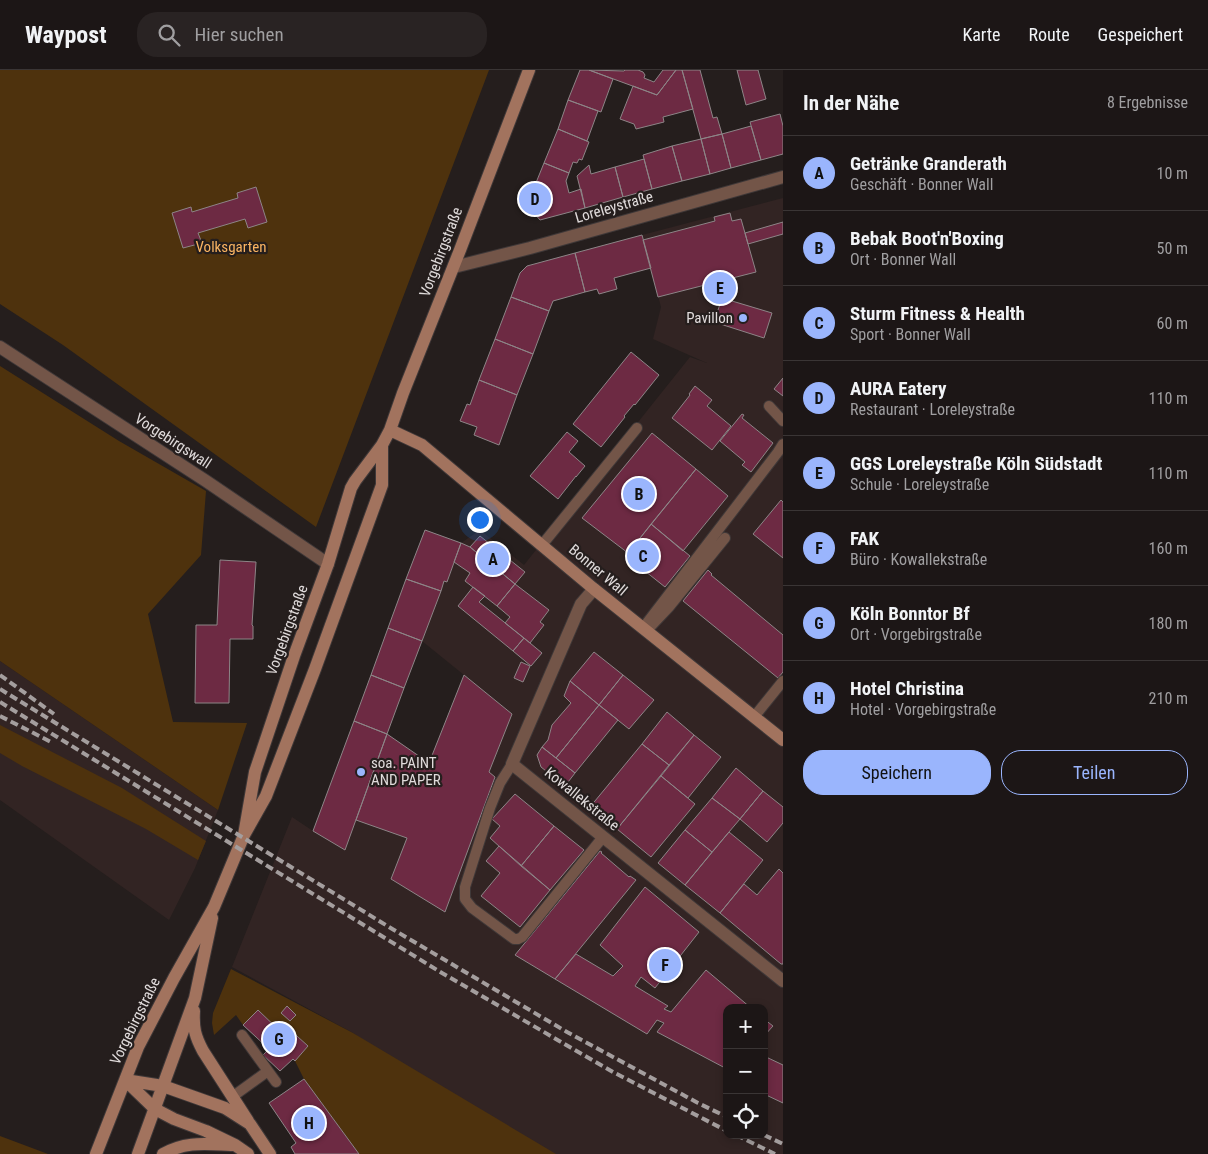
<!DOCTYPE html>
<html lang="de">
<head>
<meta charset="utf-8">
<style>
  body { margin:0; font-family:"Roboto Condensed",sans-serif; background:#292323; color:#f1f3f6 }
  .controls { position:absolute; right:15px; bottom:15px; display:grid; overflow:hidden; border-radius:10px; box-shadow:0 2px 8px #0003 }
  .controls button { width:45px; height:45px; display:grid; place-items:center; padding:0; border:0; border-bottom:1px solid #3a3535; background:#1c1616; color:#f1f3f6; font:25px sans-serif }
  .you { position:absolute; left:479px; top:449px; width:18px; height:18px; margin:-12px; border:4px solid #fff; border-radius:50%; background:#1a73e8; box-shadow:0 0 0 8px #1a73e833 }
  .badge { display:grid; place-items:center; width:32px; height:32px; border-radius:50%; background:#9ab5fd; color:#111; font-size:16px; font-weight:700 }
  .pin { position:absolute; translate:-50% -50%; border:2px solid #fff; box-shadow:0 1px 5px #0006 }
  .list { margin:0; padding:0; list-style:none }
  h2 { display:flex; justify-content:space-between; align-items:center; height:65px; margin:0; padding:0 20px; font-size:21px }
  h2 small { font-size:16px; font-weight:400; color:#a09fa1 }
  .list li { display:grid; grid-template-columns:32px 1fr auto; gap:15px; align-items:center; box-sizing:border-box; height:75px; padding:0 20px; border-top:1px solid #3a3535 }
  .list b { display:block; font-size:19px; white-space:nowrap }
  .list p { margin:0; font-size:16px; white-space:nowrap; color:#a09fa1 }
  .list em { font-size:16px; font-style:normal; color:#a09fa1 }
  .actions { display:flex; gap:10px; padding:15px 20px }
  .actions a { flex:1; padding:11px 0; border:1px solid #9ab5fd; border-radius:20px; text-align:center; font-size:18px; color:#9ab5fd }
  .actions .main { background:#9ab5fd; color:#111 }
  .icon { flex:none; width:28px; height:28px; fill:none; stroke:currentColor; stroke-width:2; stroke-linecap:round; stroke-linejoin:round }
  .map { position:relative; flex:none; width:783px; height:1084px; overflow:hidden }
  header { display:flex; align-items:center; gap:30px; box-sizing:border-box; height:70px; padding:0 25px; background:#1c1616; border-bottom:1px solid #3a3535 }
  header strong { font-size:24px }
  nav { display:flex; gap:28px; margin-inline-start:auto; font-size:18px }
  .search { width:350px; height:45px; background:#292323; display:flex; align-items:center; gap:12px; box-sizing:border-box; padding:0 18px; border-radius:20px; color:#a09fa1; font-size:19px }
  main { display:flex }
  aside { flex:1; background:#1c1616 }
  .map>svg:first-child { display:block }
  .built { fill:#322423; fill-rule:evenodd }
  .green { fill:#4e320d }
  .building { fill:#6d2a43; stroke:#8d8587 }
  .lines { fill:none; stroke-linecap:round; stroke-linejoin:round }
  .lane-casing { stroke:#3f3838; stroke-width:12 }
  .street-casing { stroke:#3f3838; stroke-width:14 }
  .secondary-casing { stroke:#3f3838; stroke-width:14 }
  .lane { stroke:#735548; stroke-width:10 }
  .street { stroke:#735548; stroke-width:12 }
  .secondary { stroke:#a2735e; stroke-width:12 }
  .rail { stroke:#a49e9e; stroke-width:4; stroke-dasharray:8 4; stroke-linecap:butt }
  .poi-dot { fill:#9ab5fd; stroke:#251e1d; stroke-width:2 }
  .labels { text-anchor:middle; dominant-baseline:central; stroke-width:4.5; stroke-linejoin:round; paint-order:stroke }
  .street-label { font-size:15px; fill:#e0dbdb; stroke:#251e1d }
  .park-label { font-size:15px; fill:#fab462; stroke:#251e1d }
  .poi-label { font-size:15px; fill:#e0dbdb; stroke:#251e1d; text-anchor:end }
</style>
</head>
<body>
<header>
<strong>Waypost</strong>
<div class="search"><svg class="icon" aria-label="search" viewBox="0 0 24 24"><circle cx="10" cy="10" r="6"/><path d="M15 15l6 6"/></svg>Hier suchen</div>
<nav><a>Karte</a><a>Route</a><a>Gespeichert</a></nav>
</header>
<main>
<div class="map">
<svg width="783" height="1084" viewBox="0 0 783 1084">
  <rect width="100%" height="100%" fill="#251e1d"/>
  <path class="built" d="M783,128V1084H525L353,963L232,897L292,747L313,761L345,780L387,664L429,693L464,605L422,571L444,511L447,512L461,473L480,460L524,495L690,287L707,293L653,269L661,237L642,165ZM727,938H764V1065H727Z
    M0,591L218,740L195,798L169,850L0,730Z"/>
  <path class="green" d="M0,0H489L316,457L63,275L0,234Z
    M0,296L119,371L206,421L201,485L148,544L173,652L247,653L218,740L0,591Z
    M0,655L122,718L206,771L198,790L146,759L22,696L0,683Z
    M231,899L353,963L556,1084H359L304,1009L295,991L308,976L287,957L282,963L258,940L243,955L236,945L214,965L212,953L213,943Z
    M0,1066L48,1084H0Z"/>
  <path class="building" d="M580,0H589L613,9L601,42L568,30Z
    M589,0L624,1L625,0H638L643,2L645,5L644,8L654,12L663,0H676L657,25Z
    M676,0H682L693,39L663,47L664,52L636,59L634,54L620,49L633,16L657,25Z
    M682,0H700L713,48L717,47L722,64L701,69Z
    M737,0H758L766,29L746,35Z
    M568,30L598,41L587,71L558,59Z
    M780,44L783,56V84L761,90L750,52Z
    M751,56L761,90L731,98L722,64Z
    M558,59L589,72L582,90L579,89L577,93L573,92L569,103L544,93Z
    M722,64L731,98L710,104L701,69Z
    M701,69L710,104L682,111L672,76Z
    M672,76L682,111L652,119L643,85Z
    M644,89L652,119L623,127L615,97Z
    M544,93L569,103L566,111L569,123L581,119L585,138L540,150L527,135Z
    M589,95L591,104L615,97L623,127L585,138L577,106Z
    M256,117L267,152L248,158L245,149L198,163L202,173L183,178L172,143L191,137L192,142L218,134L238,128L237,123Z
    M730,143L732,151L741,149L756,202L658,227L643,170L715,151L714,147Z
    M783,152V164L748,174L745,163Z
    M642,165L651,198L614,208L617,219L599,224L597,219L585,222L575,183Z
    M575,183L585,222L553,231L549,241L511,227L520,203L527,196Z
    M511,227L549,241L533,284L495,269Z
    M722,228L772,243L764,268L714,252Z
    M495,269L533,284L517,325L479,310Z
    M631,282L659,305L635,335L634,334L624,346L625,347L601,377L573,354Z
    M783,308V326L774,319Z
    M479,310L517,325L499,375L474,365L477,357L460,351L467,334L470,335Z
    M695,316L712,330L707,336L731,356L712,380L672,348L690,325L689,324Z
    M742,344L744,345L742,348L773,373L751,402L742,395L745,392L720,371Z
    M567,362L578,371L569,382L585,396L576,407V406L558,429L530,406Z
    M652,363L696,399L628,483L582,448Z
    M696,399L728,426L683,481L651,454Z
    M781,430L783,432V488L753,464Z
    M651,454L690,486L665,517L626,486Z
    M425,460L461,473L447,512L444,511L441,521L406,509Z
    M480,466L525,502L515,514L470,477Z
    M461,473L470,477L515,514L497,536L465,511L470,503L454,492Z
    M220,490L256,492L252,555L253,556V569H230L229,633H195L196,555H217Z
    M708,500L712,504L711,505L783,565V602L778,608L683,531Z
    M406,509L441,521L422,571L388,558Z
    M515,514L549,540L540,552L544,555L530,573L505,553L510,547L497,536Z
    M473,517L485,526L479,532L524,568L513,581L458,536Z
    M388,558L422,571L404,618L371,605Z
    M524,568L542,583L531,596L513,581Z
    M594,582L623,605L599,635L570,611Z
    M521,592L530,596L523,612L514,608Z
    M371,605L404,618L387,664L354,651Z
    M464,605L512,644L489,702L495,707L445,842L391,809L407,768L356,750L387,664L429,693Z
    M623,605L654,630L629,659L599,635Z
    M570,611L599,635L556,688L542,677L548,670L552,655L571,633L564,626Z
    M599,635L618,650L575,703L556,688Z
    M667,642L694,665L669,695L642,674Z
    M354,651L387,664L345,780L313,761Z
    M694,665L721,687L688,728L661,706Z
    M642,674L669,695L617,759L590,737Z
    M542,677L575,703L565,716L541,697L537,685Z
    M736,698L763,721L740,749L712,728Z
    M661,706L695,734L651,787L617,759Z
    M763,721L783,737V753L767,772L740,749Z
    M515,724L554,756L521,796L490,768L500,756L492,749Z
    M712,728L740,749L712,782L685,760Z
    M554,756L584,780L550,820L521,796Z
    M685,760L712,782L685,815L658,793Z
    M729,762L763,790L720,843L685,815Z
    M499,776L550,820L520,857L481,826L500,803L486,791Z
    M600,781L602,782L601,783L629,807L630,806L636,810L555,909L515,885Z
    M779,799L783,803V894H781L720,843L744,814L757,825Z
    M645,817L699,862L655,918L641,907L635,916L668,936L664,939L671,942L706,900L751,938H727V999L657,962L664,953L657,950L647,964L555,909L576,884L613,906L623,896L600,875Z
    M287,936L296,945L290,951L281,943Z
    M258,940L282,963L287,957L308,976L295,991L293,989L280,1001L263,985L269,979L243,955Z
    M764,949L773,956L764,966Z
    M764,986L783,995V1033L764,1024Z
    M304,1009L359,1084H295L291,1077L296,1073L269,1033Z"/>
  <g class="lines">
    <defs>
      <path id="lane" d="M769,336L783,351
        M542,475L637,358
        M651,556L669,537L725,468
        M643,558L778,382L783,374
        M754,647L783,611
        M512,694L500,713L490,738L465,817V829L472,838L514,869H518L522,867L603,767
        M268,1001L276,1012
        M232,1027L268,1001L242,965"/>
      <path id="street" d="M454,197L530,178L783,107
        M0,277L206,411L328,494
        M594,519L581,534L512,694L783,911"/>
      <path id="secondary" d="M390,360L422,375L594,519L783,670
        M244,765L255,702L294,586L328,494L351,418L355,411L382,375L390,360L403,323L460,180L529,0
        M194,941C193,958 195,966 203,981L248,1051
        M125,1010L163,1016L225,1038L250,1054L270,1084
        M125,1010L155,1039L174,1049L206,1061L235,1075L248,1084
        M96,1084L138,977L174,908L214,837L244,765L266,726L315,599L382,415V375
        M138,1084L195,928L212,848
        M163,1084C186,1071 205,1074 231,1075"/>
    </defs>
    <use href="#lane" class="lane-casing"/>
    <use href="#street" class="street-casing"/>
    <use href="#secondary" class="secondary-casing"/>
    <use href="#lane" class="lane"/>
    <use href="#street" class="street"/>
    <use href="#secondary" class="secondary"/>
    <path class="rail" d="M0,605L54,644
      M0,619L394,860L567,962L698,1033L727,1047
      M0,632L442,903L613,1002L727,1061
      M0,646L53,673
      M736,1065L775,1084
      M764,1065L783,1074"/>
  </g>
  <g class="poi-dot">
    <circle cx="743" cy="248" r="5"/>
    <circle cx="361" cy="702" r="5"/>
  </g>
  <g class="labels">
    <g class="street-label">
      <text transform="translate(614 137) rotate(-16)">Loreleystraße</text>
      <text transform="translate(441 182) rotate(-69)">Vorgebirgstraße</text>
      <text transform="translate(173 371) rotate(33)">Vorgebirgswall</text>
      <text transform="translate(598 500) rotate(40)">Bonner Wall</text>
      <text transform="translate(287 560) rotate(-70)">Vorgebirgstraße</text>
      <text transform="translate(582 729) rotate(39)">Kowallekstraße</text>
      <text transform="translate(135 951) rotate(-64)">Vorgebirgstraße</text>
    </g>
    <g class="park-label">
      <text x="231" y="177">Volksgarten</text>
    </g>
    <g class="poi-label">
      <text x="733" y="248">Pavillon</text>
      <text x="371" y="693" text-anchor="start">soa. PAINT<tspan x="371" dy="17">AND PAPER</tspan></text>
    </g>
  </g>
</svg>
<div class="controls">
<button>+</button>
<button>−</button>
<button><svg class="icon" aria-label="locate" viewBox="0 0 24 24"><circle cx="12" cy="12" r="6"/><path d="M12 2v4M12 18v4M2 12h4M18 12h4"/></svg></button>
</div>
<div class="you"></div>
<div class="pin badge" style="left:493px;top:489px">A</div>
<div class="pin badge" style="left:639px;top:424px">B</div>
<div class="pin badge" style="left:643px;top:486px">C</div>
<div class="pin badge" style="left:535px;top:129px">D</div>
<div class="pin badge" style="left:720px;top:218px">E</div>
<div class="pin badge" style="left:665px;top:895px">F</div>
<div class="pin badge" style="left:279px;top:969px">G</div>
<div class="pin badge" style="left:309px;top:1053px">H</div>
</div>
<aside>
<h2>In der Nähe<small>8 Ergebnisse</small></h2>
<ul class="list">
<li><span class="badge">A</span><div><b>Getränke Granderath</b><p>Geschäft · Bonner Wall</p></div><em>10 m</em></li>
<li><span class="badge">B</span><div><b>Bebak Boot'n'Boxing</b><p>Ort · Bonner Wall</p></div><em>50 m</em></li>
<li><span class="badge">C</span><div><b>Sturm Fitness &amp; Health</b><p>Sport · Bonner Wall</p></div><em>60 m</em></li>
<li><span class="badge">D</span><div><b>AURA Eatery</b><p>Restaurant · Loreleystraße</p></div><em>110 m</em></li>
<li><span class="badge">E</span><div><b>GGS Loreleystraße Köln Südstadt</b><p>Schule · Loreleystraße</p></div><em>110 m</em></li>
<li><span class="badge">F</span><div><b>FAK</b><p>Büro · Kowallekstraße</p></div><em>160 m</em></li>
<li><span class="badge">G</span><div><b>Köln Bonntor Bf</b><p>Ort · Vorgebirgstraße</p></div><em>180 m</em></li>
<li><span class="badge">H</span><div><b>Hotel Christina</b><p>Hotel · Vorgebirgstraße</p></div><em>210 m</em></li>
</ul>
<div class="actions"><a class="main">Speichern</a><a>Teilen</a></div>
</aside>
</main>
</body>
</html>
